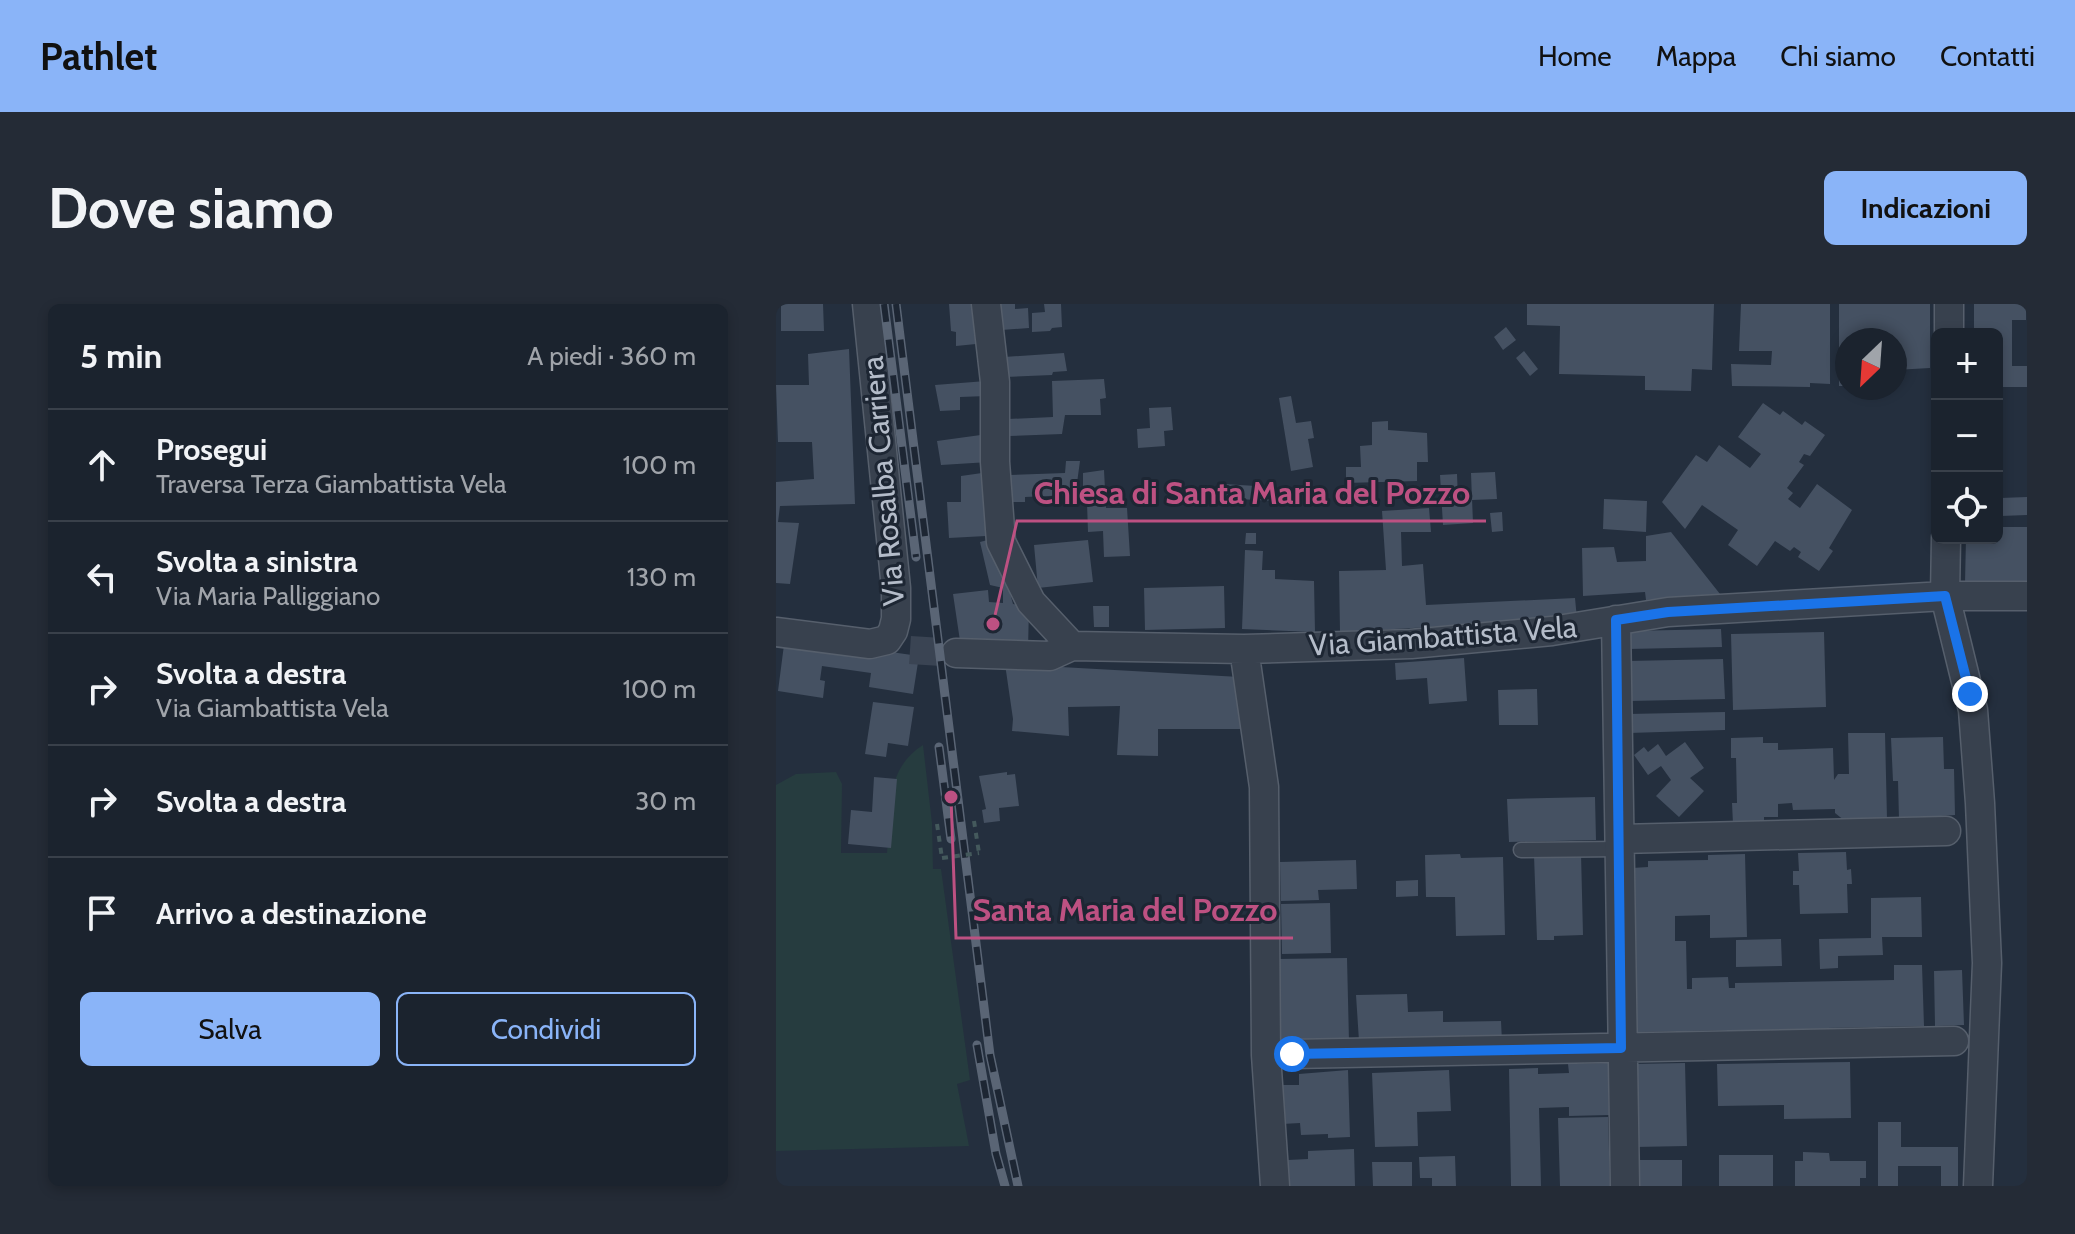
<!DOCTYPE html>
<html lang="it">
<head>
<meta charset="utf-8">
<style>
  body { margin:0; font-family:Cabin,sans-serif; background:#242b36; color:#f1f3f6 }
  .controls { position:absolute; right:24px; top:24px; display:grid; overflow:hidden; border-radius:12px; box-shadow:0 4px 12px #0003 }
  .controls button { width:72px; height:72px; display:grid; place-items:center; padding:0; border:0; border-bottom:2px solid #39404a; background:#1b232e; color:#f1f3f6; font:40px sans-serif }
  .compass { position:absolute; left:1059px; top:24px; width:72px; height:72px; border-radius:50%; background:#1b232e; box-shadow:0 4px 12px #0003; rotate:205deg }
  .stop { position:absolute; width:24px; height:24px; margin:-18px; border:6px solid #1a73e8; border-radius:50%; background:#fff }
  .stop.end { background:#1a73e8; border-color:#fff; box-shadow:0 2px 8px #0008 }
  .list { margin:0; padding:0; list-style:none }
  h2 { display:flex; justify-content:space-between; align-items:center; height:104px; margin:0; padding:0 32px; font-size:34px }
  h2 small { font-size:26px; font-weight:400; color:#a0a4aa }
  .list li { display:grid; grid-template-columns:52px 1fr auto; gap:24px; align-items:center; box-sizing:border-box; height:112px; padding:0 32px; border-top:2px solid #39404a }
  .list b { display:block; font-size:30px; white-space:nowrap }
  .list p { margin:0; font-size:26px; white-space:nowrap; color:#a0a4aa }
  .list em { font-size:26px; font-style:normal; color:#a0a4aa }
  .actions { display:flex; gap:16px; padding:24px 32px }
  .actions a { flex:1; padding:18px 0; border:2px solid #8ab4f8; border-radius:12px; text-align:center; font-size:28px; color:#8ab4f8 }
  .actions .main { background:#8ab4f8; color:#111 }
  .icon { flex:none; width:44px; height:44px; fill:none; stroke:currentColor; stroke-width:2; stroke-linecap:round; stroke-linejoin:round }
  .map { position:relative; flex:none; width:1251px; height:882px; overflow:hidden; border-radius:12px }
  header { display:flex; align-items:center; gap:48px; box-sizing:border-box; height:112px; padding:0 40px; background:#8ab4f8; color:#111 }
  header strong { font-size:38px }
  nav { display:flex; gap:44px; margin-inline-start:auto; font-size:28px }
  .intro { display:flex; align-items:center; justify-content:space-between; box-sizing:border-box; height:192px; padding:0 48px }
  h1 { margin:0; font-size:56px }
  .button { padding:20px 36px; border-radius:12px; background:#8ab4f8; color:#111; font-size:28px; font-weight:700 }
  main { display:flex; gap:48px; padding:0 48px }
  aside { flex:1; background:#1b232e; border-radius:12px; box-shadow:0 4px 12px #0003 }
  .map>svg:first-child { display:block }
  .green { fill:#263c3f }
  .building { fill:#455162 }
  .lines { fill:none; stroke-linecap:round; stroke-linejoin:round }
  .street-tunnel { stroke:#3a4453; stroke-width:28; stroke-dasharray:28 14; stroke-linecap:butt }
  .lane-casing { stroke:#565f6c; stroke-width:17 }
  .street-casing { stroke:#565f6c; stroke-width:31 }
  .path { stroke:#44595c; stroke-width:4; stroke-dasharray:6 6; stroke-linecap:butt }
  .lane { stroke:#38414e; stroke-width:14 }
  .street { stroke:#38414e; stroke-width:28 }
  .rail-casing { stroke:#5a6575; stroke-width:9 }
  .rail { stroke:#1d2633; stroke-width:6; stroke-dasharray:18; stroke-linecap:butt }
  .path-bridge { stroke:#44595c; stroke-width:4; stroke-dasharray:6 6; stroke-linecap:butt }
  .route { stroke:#1a73e8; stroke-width:10 }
  .labels { text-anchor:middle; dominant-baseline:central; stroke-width:6; stroke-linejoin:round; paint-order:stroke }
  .street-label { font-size:30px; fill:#b4bcc9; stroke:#1d2633 }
  .leader { fill:none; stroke:#bd5182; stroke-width:3 }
  .callout-dot { fill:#bd5182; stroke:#1d2633; stroke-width:3 }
  .callout-label { font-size:32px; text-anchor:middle; font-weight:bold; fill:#bd5182; stroke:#1d2633; stroke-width:6; stroke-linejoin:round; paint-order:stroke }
</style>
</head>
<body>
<header>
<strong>Pathlet</strong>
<nav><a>Home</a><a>Mappa</a><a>Chi siamo</a><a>Contatti</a></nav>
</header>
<div class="intro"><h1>Dove siamo</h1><a class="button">Indicazioni</a></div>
<main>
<aside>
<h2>5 min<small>A piedi · 360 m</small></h2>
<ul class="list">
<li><svg class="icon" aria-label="ahead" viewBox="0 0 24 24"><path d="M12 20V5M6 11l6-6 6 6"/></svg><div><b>Prosegui</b><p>Traversa Terza Giambattista Vela</p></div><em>100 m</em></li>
<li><svg class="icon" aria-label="left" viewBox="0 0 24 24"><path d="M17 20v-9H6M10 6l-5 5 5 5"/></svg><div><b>Svolta a sinistra</b><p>Via Maria Palliggiano</p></div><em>130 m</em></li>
<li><svg class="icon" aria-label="right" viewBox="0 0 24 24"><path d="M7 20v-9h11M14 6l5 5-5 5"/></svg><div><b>Svolta a destra</b><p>Via Giambattista Vela</p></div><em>100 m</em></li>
<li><svg class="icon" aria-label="right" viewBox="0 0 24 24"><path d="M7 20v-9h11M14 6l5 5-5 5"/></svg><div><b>Svolta a destra</b></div><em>30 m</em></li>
<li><svg class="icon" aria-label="arrive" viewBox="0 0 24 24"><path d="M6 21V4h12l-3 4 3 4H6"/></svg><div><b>Arrivo a destinazione</b></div></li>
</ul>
<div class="actions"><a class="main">Salva</a><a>Condividi</a></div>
</aside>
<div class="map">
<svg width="1251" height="882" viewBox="0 0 1251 882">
  <rect width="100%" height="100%" fill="#242f3e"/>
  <path class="green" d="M147,441L156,519L157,565H165L194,776L181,780L193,842L0,847V481L20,470L60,468L66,480L65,549H111C115,507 108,466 147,441Z"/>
  <path class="building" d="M5,0H47L48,27H5Z
    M173,0H198L200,40L180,42V28L175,27Z
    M222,0H239V5L252,4L253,24L225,26Z
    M268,0H285L286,23L276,24L274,27L256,28V9L269,8Z
    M751,0H938L936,66L916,65L915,87L869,86V72L783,70L784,22L751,21Z
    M965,0H1054V80L1034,79V83L956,82L955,60L995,61L996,47H963Z
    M1063,0H1154V64L1119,66V36H1071V82H1063Z
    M1198,0H1250V16H1236V62H1251V83H1221V30H1198Z
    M730,23L740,36L727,46L718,33Z
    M73,45L79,200L4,202L2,218L23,219L14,280L0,279V178L38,175L36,138H2L0,81H33L32,50Z
    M748,47L762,65L754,72L740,54Z
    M288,49L291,67L277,68L276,71L229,73L228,53Z
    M328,75L330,94L324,95L325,111H289L286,130L233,132L232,115L277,113L276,77Z
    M210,77L211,92L184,93V106L164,107L159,81Z
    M515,92L520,119L535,117L538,134L532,135L537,163L515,167L503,94Z
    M987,99L1004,111L1007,107L1026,121L1029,117L1049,131L1034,152L1028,150L1023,158L1028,161L1011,184L1017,189L1012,195L1024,204L1041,180L1076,206L1053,244L1057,247L1043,267L1022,253L1025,248L1018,243L1014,247L999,237L981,262L952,241L962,226L926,201L909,225L886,198L920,151L931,158L943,141L974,164L985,150L962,133Z
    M395,103L397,126L388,127L389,142L362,144L361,125L374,124L373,104Z
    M612,117V126L651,129L652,158H641V177L570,179V163H585L584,142L596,141V118Z
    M212,130L213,158L165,161L161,137Z
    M290,157H304L301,179H295L296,191L249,193V198H236L233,171L289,169Z
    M328,166L330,204H351L354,252L328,253L327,227L312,228L311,199H307V169Z
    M719,168L721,195L696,196L695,169Z
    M206,169L210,232L173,234L171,198H185V172Z
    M681,170L682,195L696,194L697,219L667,221L664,171Z
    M448,180L498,183L497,197L447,194Z
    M1251,193V211L1225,212L1224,194Z
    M828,195L871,197L870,228L827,225Z
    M653,204L655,228H625L626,262L647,260L650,301L799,294L801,315L564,328L563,267L610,266L606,207Z
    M726,208L727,227L716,228L714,209Z
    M1221,223H1251V280L1189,279L1190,234H1221Z
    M895,228L944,290L870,296L869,288L807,292L806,244L838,243L841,258L870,257V232Z
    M470,229H480V240H469Z
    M219,234L237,300L253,302L252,346L184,337L177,290L212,286L213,298L227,299V284L214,281L204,238Z
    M312,236L317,278L262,284L258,241Z
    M469,246L487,247L486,266H499V275L538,277L539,328L466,325Z
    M448,282L449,324L369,326L368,284Z
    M317,302H333V323H318Z
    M945,325L946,343L852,345V327Z
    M1048,328L1050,403L957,406L955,330Z
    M9,333L143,352L137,390L93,383L95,369L46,362L44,376L49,377L47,394L2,387Z
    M688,354L691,397L653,400L651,374L620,376L619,359Z
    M947,355L949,395L853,397L852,357Z
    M229,360L464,373L476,425H382V452L341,451L344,402L292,403L293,432L236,427L237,415Z
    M761,385L762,421H723L722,386Z
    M97,398L138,403L132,442L112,439L110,453L89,450Z
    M949,408V426L853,429L852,410Z
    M1072,429H1109L1111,515L1069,517L1059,509V505L1017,506L1016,499L1002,500V513H988V520H957L956,499H961L960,454H955V434L987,433V439H1002V446L1057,444L1058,476L1062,470H1073Z
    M1167,433L1168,465H1178L1179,511L1123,515L1122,477H1117L1115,434Z
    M909,438L928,464L914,474L928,487L903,513L880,492L895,476L885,462L872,471L858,451L868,443L872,448L882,440L890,452Z
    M231,468V471L239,470L243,502L223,504L224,517L208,519L206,506L210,505L203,472Z
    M98,473L121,475L115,544L72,540L75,506L96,508Z
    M819,493L820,536L733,538L731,495Z
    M1070,548L1071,566L1075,565L1076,580H1071L1072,609L1024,610L1023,581H1017V567H1023L1022,549Z
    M805,549L807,631L778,632V636H761L758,551Z
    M684,550L685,554L727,553L729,631L680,632L679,593H650L649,551Z
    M969,550L971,633L934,634V611L899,612V637H910L911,685H916V674L952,673L953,684H959V679L1118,676V661H1146L1148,722L1051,724V729L1007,730V725H1002V729L960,730V726L860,728L856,564L872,563V557L932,556V551Z
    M580,556L581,585L542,586L543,596L505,597L504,558Z
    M642,576V592L620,593V577Z
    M1145,593L1146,633H1106L1107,651L1062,652V664L1044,665L1043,635L1095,634V594Z
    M554,599L555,649L506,650L505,600Z
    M1005,635L1006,662L960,663V636Z
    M571,654L573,737L503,739L501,655Z
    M1186,666L1188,721L1159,722L1158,667Z
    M631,690L632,708L667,707V718L725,717L726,738L583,737L580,691Z
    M1074,758L1075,814L1008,815V801L942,802L941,760Z
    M832,759L833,811L793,812V803L763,804L765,882H735L733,765L762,764V770L793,769L792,760Z
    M909,759L911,842L859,843L857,760Z
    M572,766L574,833L552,834V830L525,831L524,819L506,820L504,781H523V770Z
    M673,766L675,807L641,808L642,842L599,843L596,769Z
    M832,813L834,882H784L782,814Z
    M1102,818H1125V843H1182V882H1165V862H1122V882H1102Z
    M578,845L579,882H513L512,856L532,855V847Z
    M1027,848L1053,849L1054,857H1090V874H1084V882H1019V857H1027Z
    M943,851H997V882H943Z
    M679,852L680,882H656V874H644L643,853Z
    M860,856H906V882H861Z
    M596,858H636V882H597Z"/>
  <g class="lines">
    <path class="street-tunnel" d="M134,346L180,349"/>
    <defs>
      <path id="lane" d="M745,546L844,545"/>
      <path id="street" d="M210,0L219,78V158L225,238L255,298L296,342
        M1173,30V0
        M1170,234L1169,292L1197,406L1204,499L1211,659L1202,882
        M840,316L849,882
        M0,328L94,340L111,336L117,327L120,315V284L91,0
        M468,345L488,483L490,751L499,882
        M180,349L274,352L296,342L468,345L635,340L776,327L892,308L1169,292H1251
        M844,535L1170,527
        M516,750L1178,737"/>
    </defs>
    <use href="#lane" class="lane-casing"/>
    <use href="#street" class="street-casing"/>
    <path class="path" d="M198,517L203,549
      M161,520L166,554"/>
    <use href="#lane" class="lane"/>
    <use href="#street" class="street"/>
    <defs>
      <path id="rail" d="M108,0L140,253
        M120,0L214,751L242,882
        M163,443L175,535
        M201,741L220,850L229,882"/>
    </defs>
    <use href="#rail" class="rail-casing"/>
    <use href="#rail" class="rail"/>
    <path class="path-bridge" d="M166,554L203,549"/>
  </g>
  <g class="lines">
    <path class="route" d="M516,750L845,744L840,316L892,308L1169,292L1194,390"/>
  </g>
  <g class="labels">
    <g class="street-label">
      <text transform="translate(107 177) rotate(-95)">Via Rosalba Carriera</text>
      <text transform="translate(667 332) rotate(-4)">Via Giambattista Vela</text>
    </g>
  </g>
  <path class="leader" d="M217 320L241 217H710M175 493L180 634H517"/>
  <g class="callout-dot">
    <circle cx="217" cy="320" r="8"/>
    <circle cx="175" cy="493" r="8"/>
  </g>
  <g class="callout-label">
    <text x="476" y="200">Chiesa di Santa Maria del Pozzo</text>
    <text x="349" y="617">Santa Maria del Pozzo</text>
  </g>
</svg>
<div class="controls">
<button>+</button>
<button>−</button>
<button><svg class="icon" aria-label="locate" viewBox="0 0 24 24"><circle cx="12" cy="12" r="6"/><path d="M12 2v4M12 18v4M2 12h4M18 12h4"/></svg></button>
</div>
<svg class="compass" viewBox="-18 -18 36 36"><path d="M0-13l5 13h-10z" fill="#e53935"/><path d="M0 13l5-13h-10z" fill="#a0a4aa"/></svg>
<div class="stop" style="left:516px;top:750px"></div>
<div class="stop end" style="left:1194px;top:390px"></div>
</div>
</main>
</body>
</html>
